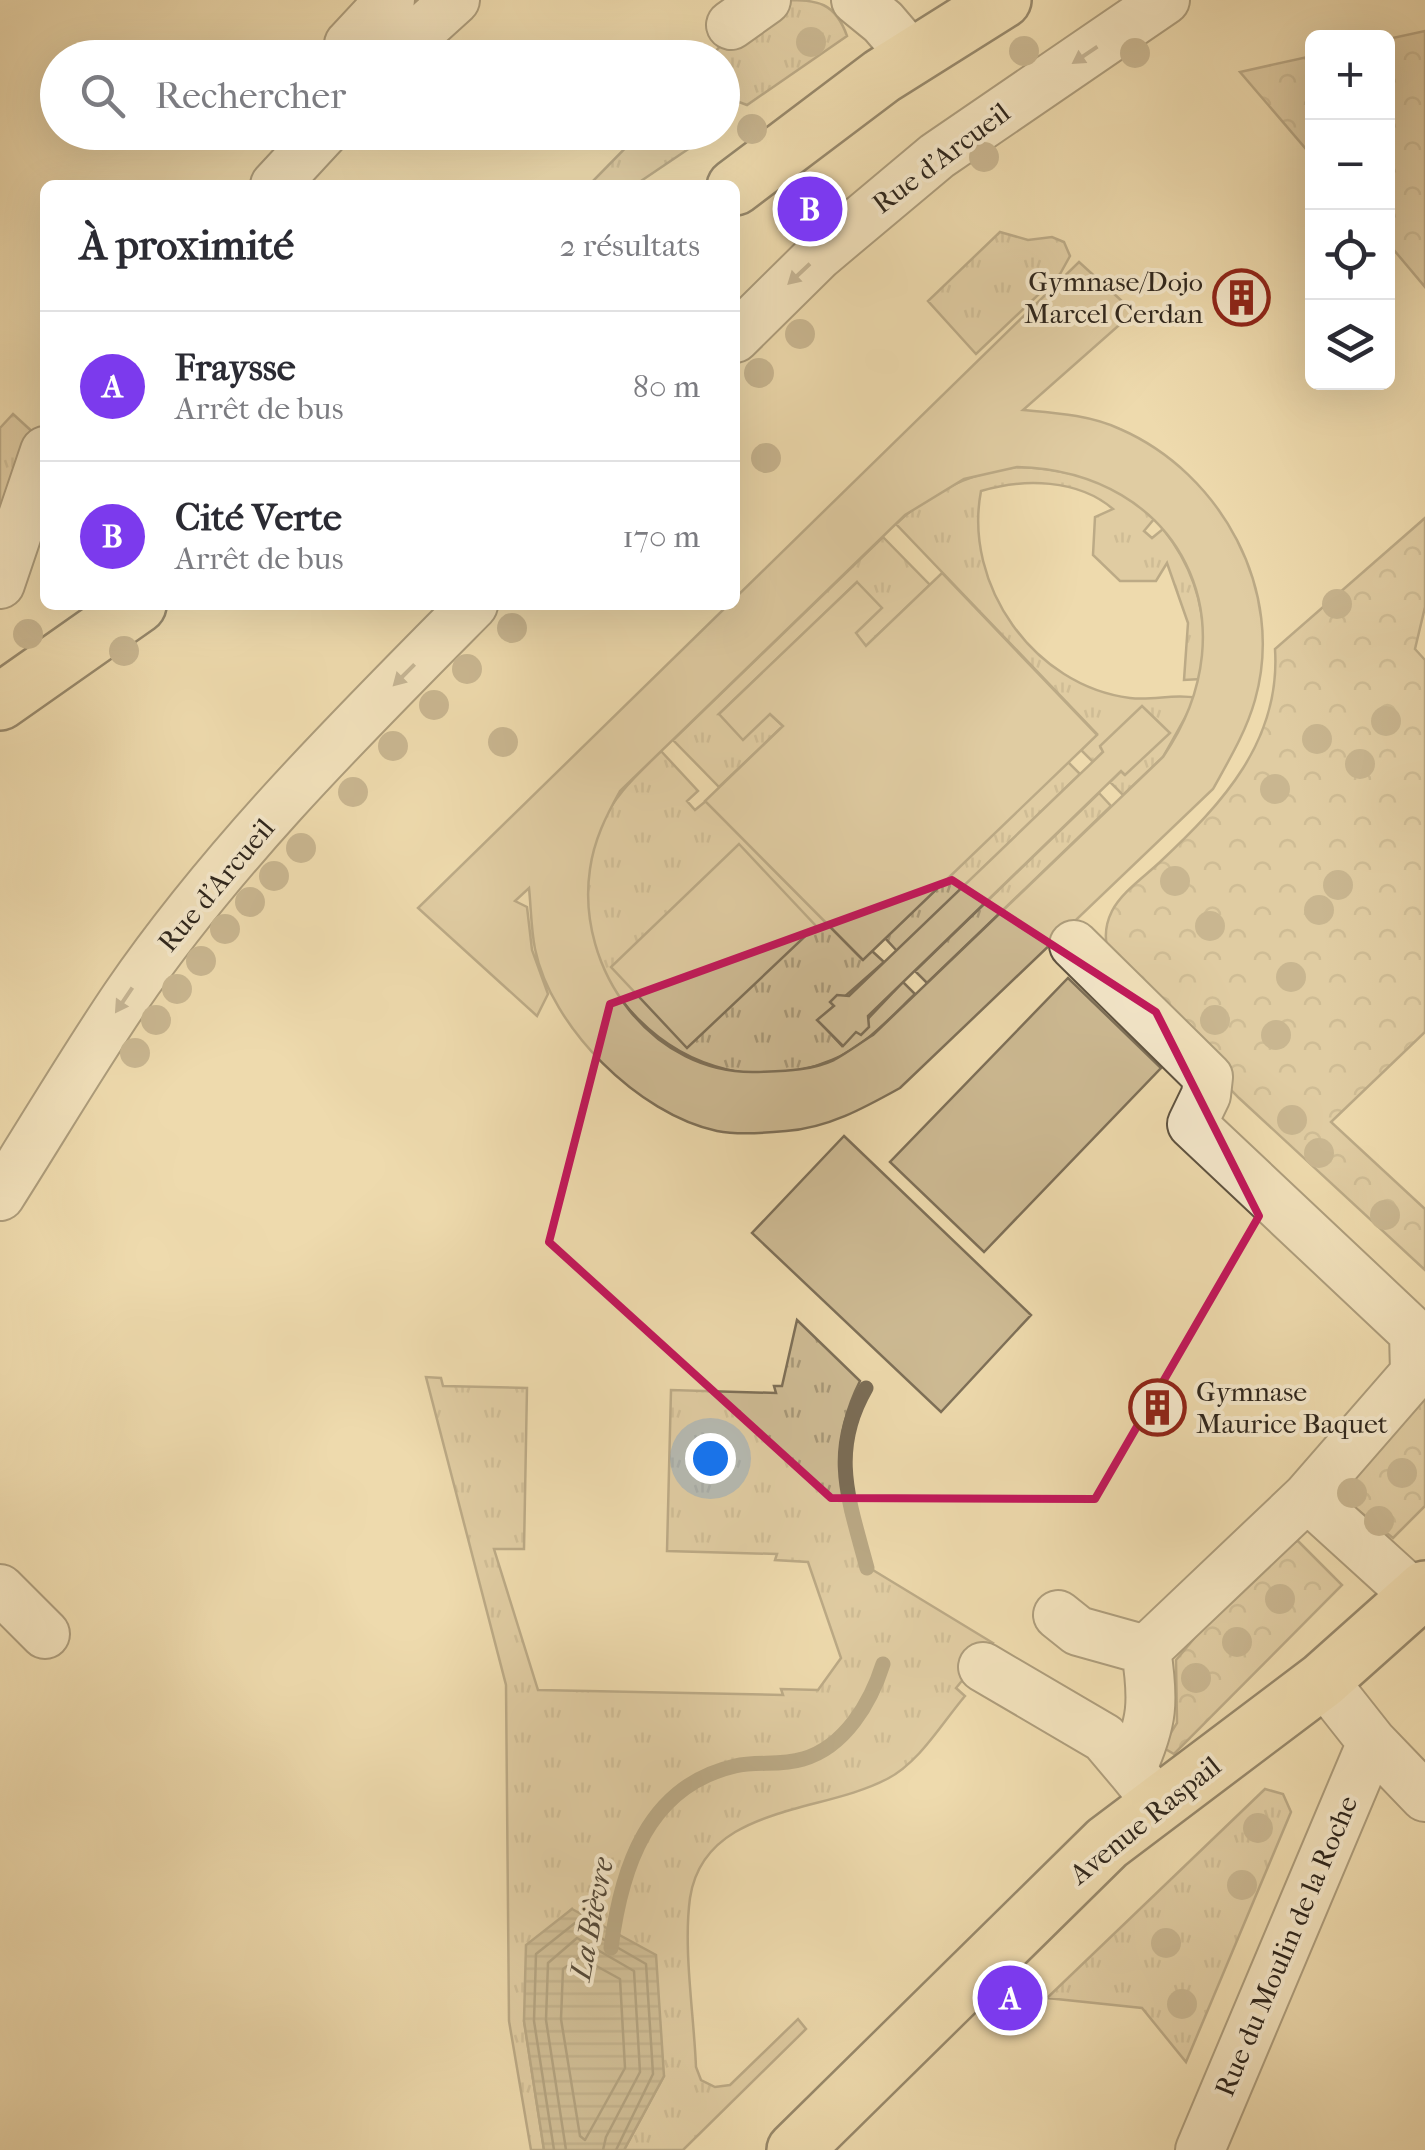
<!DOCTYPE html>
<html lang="fr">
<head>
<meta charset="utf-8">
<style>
  body { margin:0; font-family:"IM FELL French Canon",serif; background:#f2f2f3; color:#2b2b33 }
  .controls { position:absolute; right:30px; top:30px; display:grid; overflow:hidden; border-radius:15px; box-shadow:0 10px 40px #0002 }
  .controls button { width:90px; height:90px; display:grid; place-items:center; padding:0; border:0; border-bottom:2px solid #e1e1e2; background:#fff; color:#2b2b33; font:50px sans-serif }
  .you { position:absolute; left:710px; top:1458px; width:35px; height:35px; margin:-25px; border:8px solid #fff; border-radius:50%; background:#1a73e8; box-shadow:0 0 0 15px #1a73e833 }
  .badge { display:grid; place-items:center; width:65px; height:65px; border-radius:50%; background:#7c3aed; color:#fff; font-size:32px; font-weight:700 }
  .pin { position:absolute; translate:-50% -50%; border:5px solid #fff; box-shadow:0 2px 10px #0006 }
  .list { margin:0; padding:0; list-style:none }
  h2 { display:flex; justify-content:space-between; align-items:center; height:130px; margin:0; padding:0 40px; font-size:42px }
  h2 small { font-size:32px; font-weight:400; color:#7c7c81 }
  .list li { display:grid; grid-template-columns:65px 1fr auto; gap:30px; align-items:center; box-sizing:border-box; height:150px; padding:0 40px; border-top:2px solid #e1e1e2 }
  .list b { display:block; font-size:38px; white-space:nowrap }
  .list p { margin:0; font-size:32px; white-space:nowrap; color:#7c7c81 }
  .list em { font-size:32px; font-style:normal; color:#7c7c81 }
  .icon { flex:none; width:55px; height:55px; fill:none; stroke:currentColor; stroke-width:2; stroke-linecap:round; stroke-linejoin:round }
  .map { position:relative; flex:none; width:1425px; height:2150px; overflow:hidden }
  .search { position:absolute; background:#fff; box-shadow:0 10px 40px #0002; left:40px; top:40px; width:700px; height:110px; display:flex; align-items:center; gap:25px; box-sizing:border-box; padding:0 35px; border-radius:55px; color:#7c7c81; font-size:38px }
  .panel { position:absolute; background:#fff; box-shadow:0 10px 40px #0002; left:40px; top:180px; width:700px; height:430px; border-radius:15px }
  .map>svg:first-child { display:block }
  .grass { fill:url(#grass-tufts); stroke:#7e7058; stroke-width:2.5 }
  .forest { fill:url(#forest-crowns); stroke:#7e7058; stroke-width:2.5 }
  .garden { fill:#cebb94; stroke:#7e7058; stroke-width:2.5; fill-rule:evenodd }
  .water { fill:url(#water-rules); stroke:#7b6d56; stroke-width:2.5 }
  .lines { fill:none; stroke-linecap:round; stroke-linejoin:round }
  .shore { stroke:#6e624c; stroke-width:2.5 }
  .stream { stroke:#7b6d56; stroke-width:15 }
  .minor-casing { stroke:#5f5340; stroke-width:52 }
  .major-casing { stroke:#2f261c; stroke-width:60 }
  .minor { stroke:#f4e7ca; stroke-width:48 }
  .major { stroke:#eedaad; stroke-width:55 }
  .tree { fill:#9b8b6e }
  .oneway { fill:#928673 }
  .marked { fill:none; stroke:#c2185b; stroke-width:8; stroke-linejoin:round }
  .labels { text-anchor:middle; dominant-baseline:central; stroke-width:8; stroke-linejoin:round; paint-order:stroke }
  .street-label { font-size:28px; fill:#2f261c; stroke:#f4e7ca }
  .poi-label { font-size:28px; fill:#2f261c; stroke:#f4e7ca; text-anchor:end }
  .water-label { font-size:30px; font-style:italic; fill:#554a39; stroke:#f4e7ca }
</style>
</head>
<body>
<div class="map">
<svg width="1425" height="2150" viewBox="0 0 1425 2150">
  <defs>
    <pattern id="grass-tufts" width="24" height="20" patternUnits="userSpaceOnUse" patternTransform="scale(2.5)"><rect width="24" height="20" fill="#cebb94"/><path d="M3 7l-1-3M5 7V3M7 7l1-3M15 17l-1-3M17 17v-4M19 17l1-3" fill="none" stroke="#a89878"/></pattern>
    <pattern id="forest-crowns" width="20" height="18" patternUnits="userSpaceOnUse" patternTransform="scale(2.5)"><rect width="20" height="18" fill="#cebb94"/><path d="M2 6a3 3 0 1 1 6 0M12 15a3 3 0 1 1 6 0" fill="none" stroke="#a89878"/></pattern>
    <pattern id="water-rules" width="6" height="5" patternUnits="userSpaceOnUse" patternTransform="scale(2.5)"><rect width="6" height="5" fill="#ad9d7c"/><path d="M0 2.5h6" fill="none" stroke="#8d8065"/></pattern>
  </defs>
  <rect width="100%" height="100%" fill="#eedaad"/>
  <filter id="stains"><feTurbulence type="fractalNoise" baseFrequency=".002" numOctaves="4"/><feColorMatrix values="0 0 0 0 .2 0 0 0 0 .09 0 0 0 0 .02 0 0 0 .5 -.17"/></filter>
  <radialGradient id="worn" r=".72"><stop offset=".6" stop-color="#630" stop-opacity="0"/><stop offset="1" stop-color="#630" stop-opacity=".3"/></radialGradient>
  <path class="grass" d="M784,0C818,0 835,2 847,36L747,105L723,96L722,58H709L735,31Z
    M640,133H712L635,185H589Z
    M1000,232L1028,240L1052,237L1064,242L1070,256L1060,274L976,354L928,301Z
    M13,414L37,436L0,548V428Z
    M1017,467C1068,468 1116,481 1154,519L1144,531L1152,538L1163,529C1198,573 1210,624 1201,679L1184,680L1188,623L1167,563L1156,581H1120L1093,555L1095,517L1113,509C1078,479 1024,478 981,491C963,585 1034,686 1130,698C1154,701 1175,693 1196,698L1163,757L1123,795L1110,782L1121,771L1125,775L1100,747L1104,751L1093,762L1081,750L1097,734L896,524C930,491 970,473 1017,467Z
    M883,537L930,585L866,646L855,633L856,583L719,714H770L783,726L719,787L673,740Z
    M661,751L698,791L687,801L695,810L706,801L862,959L872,951L884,962L818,1020L842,1046L903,982L915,994C890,1018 865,1046 832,1060C689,1121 538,970 600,827C614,795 637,775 661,751Z
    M1068,762L1080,774L897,951L885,938Z
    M1099,793L1111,806L927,983L915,971Z
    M797,1320L860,1381C826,1449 841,1495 863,1564L993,1643L956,1688L965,1696C942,1723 919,1763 887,1779C821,1814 704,1805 690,1898C683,1949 694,2015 696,2067L701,2080L715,2087L730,2085L798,2019L806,2029L683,2150H624L664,2076L572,1909L539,1939L524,2021L544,2150H531L509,2021L506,1685L426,1377L441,1378L443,1386L527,1388L524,1549H494L538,1690L783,1695L781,1689L818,1690L841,1658L808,1562L775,1560L777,1554L667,1551L671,1390L776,1393L774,1386H782Z
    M1265,1789L1283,1794L1291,1812L1186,2062L1142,2008L1047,1998Z"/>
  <path class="forest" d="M1425,31V287L1388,243V39Z
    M1312,56V156L1240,72Z
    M1425,518V607L1415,649L1425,660V1032L1331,1122L1425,1209V1270L1239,1098L1120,976C1107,955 1100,935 1112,911C1122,892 1144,877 1160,862C1222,804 1281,741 1275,649Z
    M1425,1398V1506L1393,1538L1348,1502L1346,1482Z
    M1298,1541L1342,1585L1174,1754L1162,1747L1177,1723L1176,1660C1199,1634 1267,1543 1298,1541Z"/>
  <path class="garden" d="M1079,262L1134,312L1023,410C1056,413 1090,415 1120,429C1221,473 1286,591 1255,700C1246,732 1229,760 1213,789L900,1088C864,1108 828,1128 786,1131C766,1133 737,1135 717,1131C638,1114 551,1027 535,949C531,929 531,907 529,888L515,901L527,907L532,950L548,994L537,1016L418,908L728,605H735V598ZM1017,467C1180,471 1255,623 1163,757L873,1035C860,1043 847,1053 834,1060C810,1071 784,1071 758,1072C653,1076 575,970 590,869C594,840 606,816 620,791L905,515L964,479Z
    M942,573L1097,735L863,960L705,801L783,726L770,714L743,740L719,714L857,582L882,608L856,633L866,646Z
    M1142,706L1170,733L1125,775L1121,771L868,1016L869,1027L861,1035L856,1032L843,1046L817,1020L834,1006L830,1002L837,995L849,996L1103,752L1100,746Z
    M739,844L816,926L687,1048L611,967Z
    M1068,978L1161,1068L984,1252L890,1162Z
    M844,1136L1031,1315L941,1412L752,1233Z"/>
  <path class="water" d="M572,1909L656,1955L664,2076L624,2150H544L524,2021L526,1945Z"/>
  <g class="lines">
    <path class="shore" d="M580,1957L620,1979L625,2068L585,2140L580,2136L561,2019L563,1969Z
      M554,2150L534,2021L536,1954L575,1923L646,1964L653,2074L616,2150
      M566,2150L546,2020L548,1963L577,1938L634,1971L640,2072L606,2137L603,2150"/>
    <path class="stream" d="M866,1388C829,1452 849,1500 867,1568
      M611,1948C621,1869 647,1786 735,1766C757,1761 781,1766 803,1759C845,1747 871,1702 883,1664"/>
    <defs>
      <path id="minor" d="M856,0L883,22L913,57
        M731,25L766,0
        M367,58L349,44L390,0
        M391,58L455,0
        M275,185L324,132
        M735,338L819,255L937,156L1165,0
        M0,584L45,451
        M1074,945L1208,1077L1206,1095L1192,1124L1414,1333L1415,1373L1307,1497L1417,1597
        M0,1196C42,1130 82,1062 126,997C224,854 351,728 473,605
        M0,1589L45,1634
        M1058,1615L1078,1631L1146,1650L1307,1497
        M1146,1650C1154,1701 1153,1722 1131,1770L1148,1791
        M983,1667L1104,1738L1131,1770
        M1323,1680L1372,1742L1425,1797
        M1200,2150L1372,1742"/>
      <path id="major" d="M735,187L882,76L1003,0
        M0,702L138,605
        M795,2150L1107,1843L1323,1680L1425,1589"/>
    </defs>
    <use href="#minor" class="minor-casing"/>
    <use href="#major" class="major-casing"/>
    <use href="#minor" class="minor"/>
    <use href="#major" class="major"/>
  </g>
  <g class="tree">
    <circle cx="811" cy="42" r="15"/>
    <circle cx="1024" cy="51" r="15"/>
    <circle cx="1135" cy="53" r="15"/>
    <circle cx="752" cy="129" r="15"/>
    <circle cx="984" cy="157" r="15"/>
    <circle cx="800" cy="334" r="15"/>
    <circle cx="759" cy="373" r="15"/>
    <circle cx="766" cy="458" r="15"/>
    <circle cx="1337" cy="604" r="15"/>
    <circle cx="512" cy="628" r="15"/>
    <circle cx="28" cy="634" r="15"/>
    <circle cx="124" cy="651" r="15"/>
    <circle cx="467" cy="669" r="15"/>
    <circle cx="434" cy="705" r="15"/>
    <circle cx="1386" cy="721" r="15"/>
    <circle cx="1317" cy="739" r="15"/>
    <circle cx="503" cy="742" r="15"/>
    <circle cx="393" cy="746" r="15"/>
    <circle cx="1360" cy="764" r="15"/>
    <circle cx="1275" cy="789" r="15"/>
    <circle cx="353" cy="792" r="15"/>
    <circle cx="301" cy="848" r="15"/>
    <circle cx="274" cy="876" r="15"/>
    <circle cx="1175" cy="881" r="15"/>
    <circle cx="1338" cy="885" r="15"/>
    <circle cx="250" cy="902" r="15"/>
    <circle cx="1319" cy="910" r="15"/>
    <circle cx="1210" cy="926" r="15"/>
    <circle cx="225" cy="929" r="15"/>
    <circle cx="201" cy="961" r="15"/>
    <circle cx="1291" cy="977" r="15"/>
    <circle cx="177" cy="989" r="15"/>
    <circle cx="156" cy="1020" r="15"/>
    <circle cx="1215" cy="1020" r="15"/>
    <circle cx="1276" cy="1035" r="15"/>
    <circle cx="135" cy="1053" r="15"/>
    <circle cx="1292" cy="1120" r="15"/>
    <circle cx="1319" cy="1153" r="15"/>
    <circle cx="1385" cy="1215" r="15"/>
    <circle cx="1402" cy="1473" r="15"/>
    <circle cx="1352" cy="1493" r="15"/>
    <circle cx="1379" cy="1521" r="15"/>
    <circle cx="1280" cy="1599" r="15"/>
    <circle cx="1237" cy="1642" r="15"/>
    <circle cx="1196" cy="1678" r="15"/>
    <circle cx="1258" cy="1828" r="15"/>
    <circle cx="1242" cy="1885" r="15"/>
    <circle cx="1166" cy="1943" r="15"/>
    <circle cx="1182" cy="2004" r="15"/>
  </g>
  <defs><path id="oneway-solid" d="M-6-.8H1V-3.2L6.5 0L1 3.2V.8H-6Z" transform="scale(2.5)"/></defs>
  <g class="oneway">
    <use href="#oneway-solid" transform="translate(1085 55) rotate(146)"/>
    <use href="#oneway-solid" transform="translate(799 274) rotate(137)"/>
    <use href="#oneway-solid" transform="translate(404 675) rotate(135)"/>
    <use href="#oneway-solid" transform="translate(124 1000) rotate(124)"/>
  </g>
  <path d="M0 0H1425V2150H0ZM952,880L1156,1012L1259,1216L1095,1499L831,1498L549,1242L610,1004Z" fill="#eedaad" fill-opacity=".55" fill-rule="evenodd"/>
  <path class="marked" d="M952,880L1156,1012L1259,1216L1095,1499L831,1498L549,1242L610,1004Z"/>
  <defs>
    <symbol id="building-ring" viewBox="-11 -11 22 22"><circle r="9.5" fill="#f4e7ca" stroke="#8f2418" stroke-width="1.5"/><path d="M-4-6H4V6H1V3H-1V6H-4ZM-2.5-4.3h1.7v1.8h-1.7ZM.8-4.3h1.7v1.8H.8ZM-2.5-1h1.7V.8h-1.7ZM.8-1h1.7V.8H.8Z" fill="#8f2418"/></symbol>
  </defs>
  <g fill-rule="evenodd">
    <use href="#building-ring" x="1210" y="266" width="63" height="63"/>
    <use href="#building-ring" x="1126" y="1376" width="63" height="63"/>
  </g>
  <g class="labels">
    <g class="street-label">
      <text transform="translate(941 158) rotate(-37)">Rue d'Arcueil</text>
      <text transform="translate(216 885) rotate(-50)">Rue d'Arcueil</text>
      <text transform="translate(1145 1820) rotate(-39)">Avenue Raspail</text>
      <text transform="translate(1286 1946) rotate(-67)">Rue du Moulin de la Roche</text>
    </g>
    <g class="poi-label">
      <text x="1203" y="281">Gymnase/Dojo<tspan x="1203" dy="32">Marcel Cerdan</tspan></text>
      <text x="1196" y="1391" text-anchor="start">Gymnase<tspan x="1196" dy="32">Maurice Baquet</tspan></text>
    </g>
    <g class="water-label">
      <text transform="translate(592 1919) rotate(-79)">La Bièvre</text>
    </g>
  </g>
  <rect width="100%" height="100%" filter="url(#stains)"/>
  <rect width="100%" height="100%" fill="url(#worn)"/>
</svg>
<div class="controls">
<button>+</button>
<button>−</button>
<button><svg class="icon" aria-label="locate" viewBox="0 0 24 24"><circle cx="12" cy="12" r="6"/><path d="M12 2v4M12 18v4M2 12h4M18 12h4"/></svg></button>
<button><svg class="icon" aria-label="layers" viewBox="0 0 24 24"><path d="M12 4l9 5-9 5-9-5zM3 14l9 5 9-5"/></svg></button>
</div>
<div class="you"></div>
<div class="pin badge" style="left:1010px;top:1998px">A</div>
<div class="pin badge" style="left:810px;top:209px">B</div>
<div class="search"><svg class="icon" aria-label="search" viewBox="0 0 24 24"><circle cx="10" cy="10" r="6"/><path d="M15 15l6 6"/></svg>Rechercher</div>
<section class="panel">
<h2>À proximité<small>2 résultats</small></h2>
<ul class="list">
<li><span class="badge">A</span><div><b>Fraysse</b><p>Arrêt de bus</p></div><em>80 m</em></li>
<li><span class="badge">B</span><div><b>Cité Verte</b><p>Arrêt de bus</p></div><em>170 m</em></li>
</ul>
</section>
</div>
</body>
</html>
